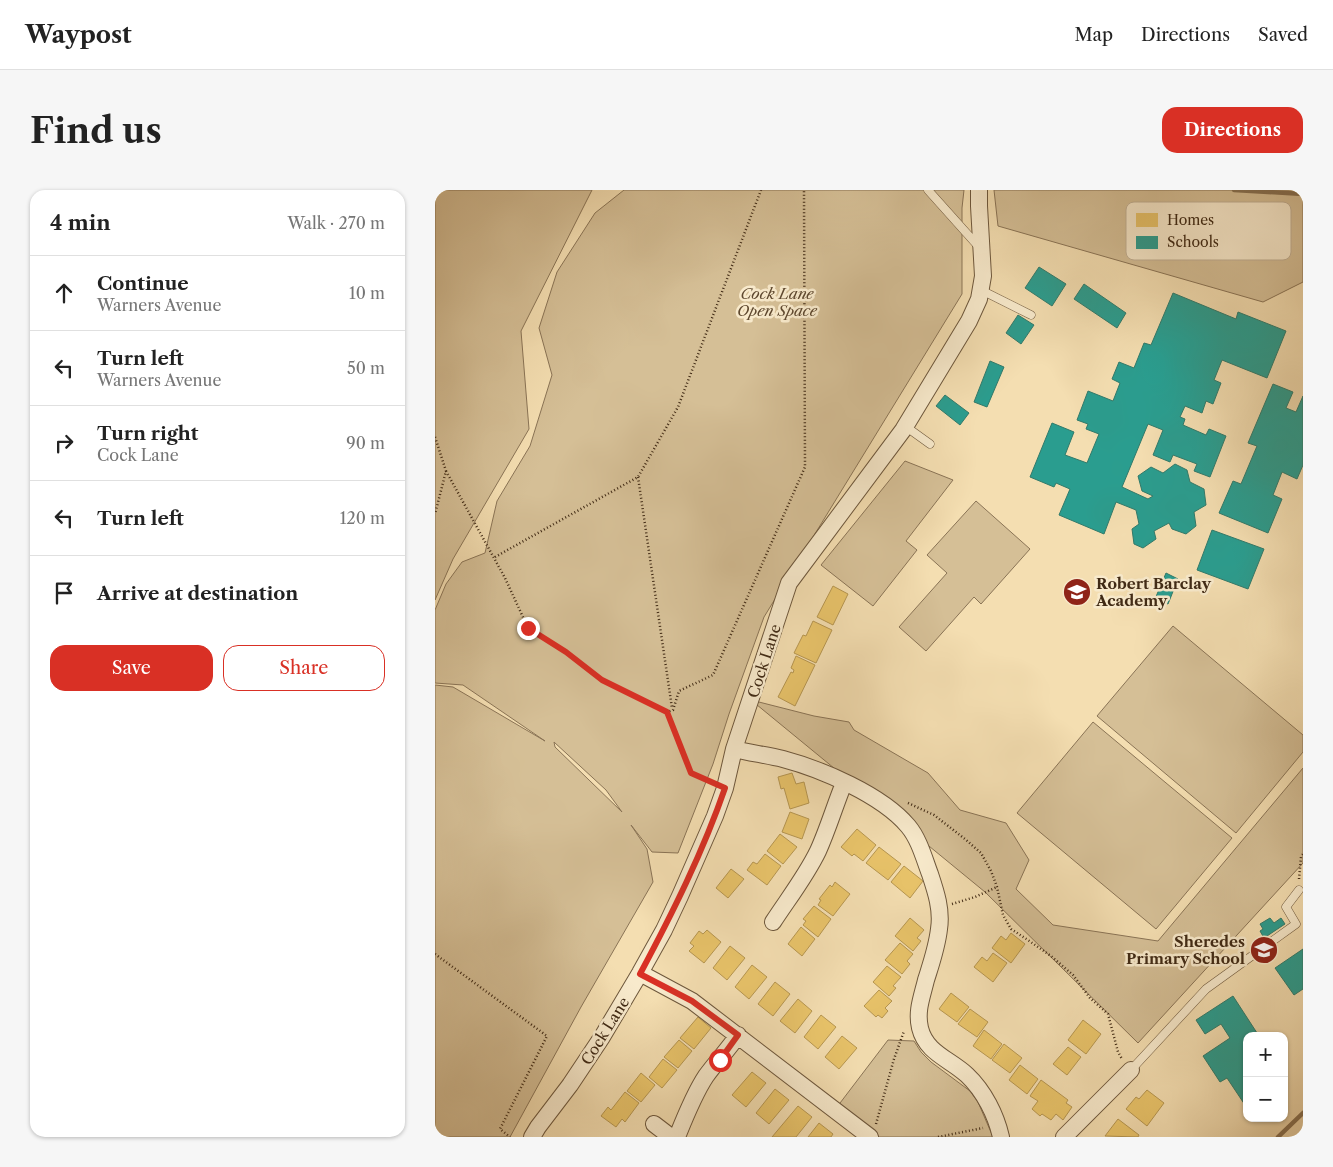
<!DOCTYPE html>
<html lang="en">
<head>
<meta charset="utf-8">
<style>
  body { margin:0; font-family:"Libre Caslon Text",serif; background:#f6f6f6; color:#222 }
  .controls { position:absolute; right:15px; bottom:15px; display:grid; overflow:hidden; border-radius:10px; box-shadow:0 1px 4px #0004 }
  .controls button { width:45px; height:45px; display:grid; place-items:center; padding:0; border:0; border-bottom:1px solid #e0e0e0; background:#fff; color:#222; font:25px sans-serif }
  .stop { position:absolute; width:15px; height:15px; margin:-11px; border:4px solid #d93025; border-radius:50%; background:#fff }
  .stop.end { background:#d93025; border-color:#fff; box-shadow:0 1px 5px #0008 }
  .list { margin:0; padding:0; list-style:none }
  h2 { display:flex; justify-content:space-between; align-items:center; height:65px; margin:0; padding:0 20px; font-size:21px }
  h2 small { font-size:16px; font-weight:400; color:#767676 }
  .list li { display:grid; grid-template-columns:32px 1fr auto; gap:15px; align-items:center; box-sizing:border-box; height:75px; padding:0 20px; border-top:1px solid #e0e0e0 }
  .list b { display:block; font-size:19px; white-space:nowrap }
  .list p { margin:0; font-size:16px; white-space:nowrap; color:#767676 }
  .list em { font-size:16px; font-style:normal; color:#767676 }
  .actions { display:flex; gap:10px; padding:15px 20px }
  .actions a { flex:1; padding:11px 0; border:1px solid #d93025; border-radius:15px; text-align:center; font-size:18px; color:#d93025 }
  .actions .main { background:#d93025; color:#fff }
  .icon { flex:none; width:28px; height:28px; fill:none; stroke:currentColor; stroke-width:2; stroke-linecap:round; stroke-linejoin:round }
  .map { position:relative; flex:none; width:868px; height:947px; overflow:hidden; border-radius:15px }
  header { display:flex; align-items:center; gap:30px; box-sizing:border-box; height:70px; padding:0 25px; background:#fff; border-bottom:1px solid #e0e0e0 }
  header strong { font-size:24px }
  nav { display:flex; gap:28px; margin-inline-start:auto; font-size:18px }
  .intro { display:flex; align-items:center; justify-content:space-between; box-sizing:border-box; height:120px; padding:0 30px }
  h1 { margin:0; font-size:35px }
  .button { padding:12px 22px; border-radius:15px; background:#d93025; color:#fff; font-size:18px; font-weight:700 }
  main { display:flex; gap:30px; padding:0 30px }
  aside { flex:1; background:#fff; border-radius:15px; box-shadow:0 1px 4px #0004 }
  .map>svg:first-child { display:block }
  .green { fill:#d5bf96; stroke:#8a7456; fill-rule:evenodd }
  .homes { fill:#e9c46a; stroke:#b69650 }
  .schools { fill:#2a9d8f; stroke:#317a6a }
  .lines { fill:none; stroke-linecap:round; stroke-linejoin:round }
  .stream { stroke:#877153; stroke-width:4.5 }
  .service-casing { stroke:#6d573c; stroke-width:9 }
  .minor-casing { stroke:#6d573c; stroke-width:18 }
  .path { stroke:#402a15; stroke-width:2.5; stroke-dasharray:1 2.5; stroke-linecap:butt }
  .service { stroke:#f8eacc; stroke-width:8 }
  .minor { stroke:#f8eacc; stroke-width:16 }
  .route { stroke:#d93025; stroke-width:6 }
  .labels { text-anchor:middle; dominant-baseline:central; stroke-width:5; stroke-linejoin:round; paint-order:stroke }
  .park-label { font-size:15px; font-style:italic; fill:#5e482f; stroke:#f8eacc }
  .poi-label { font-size:15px; font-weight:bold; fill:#402a15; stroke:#f8eacc; text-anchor:start }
  .street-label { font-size:15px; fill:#402a15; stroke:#f8eacc }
  .key { fill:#f8eacc; stroke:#c1b095; stroke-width:1 }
  .key-label { font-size:14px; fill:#402a15 }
</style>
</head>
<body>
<header>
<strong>Waypost</strong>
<nav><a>Map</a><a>Directions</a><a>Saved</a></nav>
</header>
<div class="intro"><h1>Find us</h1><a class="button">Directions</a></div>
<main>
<aside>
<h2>4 min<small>Walk · 270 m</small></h2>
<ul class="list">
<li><svg class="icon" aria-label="ahead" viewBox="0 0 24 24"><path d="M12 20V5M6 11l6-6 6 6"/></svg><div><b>Continue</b><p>Warners Avenue</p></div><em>10 m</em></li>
<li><svg class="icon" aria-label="left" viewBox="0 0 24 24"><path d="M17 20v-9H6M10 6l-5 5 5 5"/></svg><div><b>Turn left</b><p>Warners Avenue</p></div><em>50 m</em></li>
<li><svg class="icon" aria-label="right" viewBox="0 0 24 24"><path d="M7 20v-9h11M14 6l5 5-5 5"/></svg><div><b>Turn right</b><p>Cock Lane</p></div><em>90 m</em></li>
<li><svg class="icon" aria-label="left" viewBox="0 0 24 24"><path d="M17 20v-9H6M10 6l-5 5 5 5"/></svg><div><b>Turn left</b></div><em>120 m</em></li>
<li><svg class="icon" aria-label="arrive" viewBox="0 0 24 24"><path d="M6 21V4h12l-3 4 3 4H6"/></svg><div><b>Arrive at destination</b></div></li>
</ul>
<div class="actions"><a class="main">Save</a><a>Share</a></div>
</aside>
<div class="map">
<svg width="868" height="947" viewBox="0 0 868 947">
  <rect width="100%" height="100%" fill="#f4deb1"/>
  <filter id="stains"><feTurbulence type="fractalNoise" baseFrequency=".004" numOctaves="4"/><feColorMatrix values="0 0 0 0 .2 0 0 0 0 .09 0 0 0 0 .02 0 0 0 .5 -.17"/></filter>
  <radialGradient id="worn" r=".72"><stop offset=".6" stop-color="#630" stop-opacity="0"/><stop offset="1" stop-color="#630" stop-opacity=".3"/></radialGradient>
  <path class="green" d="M0,0H157L86,141L94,239L18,369L0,410Z
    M189,0H529L527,18V104L329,427L294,524L278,574L243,663L217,662L196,635L212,659L218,692L146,817L75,947H0V495L18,497L110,551L28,495L0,493V420L11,394L27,372L50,363L62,311L95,256L117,185L104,138L122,82L160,23ZM119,552L171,600L187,622L120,557Z
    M559,0H868V92L828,112L563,36Z
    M470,271L518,290L471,351L482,360L438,416L386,375Z
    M541,311L595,359L546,414L539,407L491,461L464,437L512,383L492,365Z
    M738,436L868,545V562L801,643L662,526Z
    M316,510L379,526L414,532L419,540L493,583L525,620L571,633L594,670L581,699L618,735L723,751L868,578V673L703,853L550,702Z
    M658,532L797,648L721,739L582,623Z
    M453,850L479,851L486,862L496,872L535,901L543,912L558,947H442L402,917Z"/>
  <path class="homes" d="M398,396L413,404L398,435L382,427Z
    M378,431L397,440L381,473L359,463L368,445L371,446Z
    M361,466L380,475L360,516L343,507L356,482L358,483L359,480L356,478Z
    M357,583L361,594L369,592L374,613L355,619L349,598L346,599L343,587Z
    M355,622L374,629L367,649L347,642Z
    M422,639L441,655L428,671L419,664L417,666L406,657Z
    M345,644L362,657L348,674L332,661Z
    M444,657L466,674L453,690L431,673Z
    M330,664L346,676L332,695L312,680L318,672L322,674Z
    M469,676L488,691L475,708L456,692Z
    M296,679L309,689L293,708L281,698Z
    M400,692L415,704L398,726L383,715L386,710L384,709L395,695L397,697Z
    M379,716L396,729L383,747L368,735L371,731L368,729Z
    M475,728L489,740L482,748L486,751L478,761L460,746Z
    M366,737L380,749L367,766L353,754Z
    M272,740L286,752L269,773L254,761L259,756L255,753L264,741L268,744Z
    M576,743L590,754L576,773L557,758L566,746L571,750Z
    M465,753L478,764L472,771L475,774L467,784L450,770Z
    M295,756L310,768L292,790L278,778Z
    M558,763L572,773L558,792L539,777L547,767L552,771Z
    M317,775L332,787L314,809L300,797Z
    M452,776L466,787L458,796L461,798L454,806L438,792Z
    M340,792L355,804L338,826L323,814Z
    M444,800L457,811L450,818L453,821L447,828L443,825L441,827L429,816Z
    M516,803L534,817L522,832L504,819Z
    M363,809L377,821L360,843L345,831Z
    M535,819L553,832L542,847L523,834Z
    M386,825L401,837L383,859L369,847Z
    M263,827L276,838L259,859L245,848Z
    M648,830L666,844L651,864L633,850Z
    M549,840L567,854L556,869L538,856Z
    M407,846L422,858L404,879L390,867Z
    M244,850L257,861L243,878L229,867Z
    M569,854L587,868L575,883L557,870Z
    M633,857L646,867L632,885L618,874Z
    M228,869L242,880L227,898L214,887Z
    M585,875L603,889L592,904L574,890Z
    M317,882L331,893L311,917L297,905Z
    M206,883L220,895L206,912L192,901Z
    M606,890L633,910L631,913L637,917L628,930L621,924L616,930L607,924L605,926L597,919L603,911L595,906Z
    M340,899L354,910L334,934L321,923Z
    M712,900L729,913L712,936L691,919L701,907L704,909Z
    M190,902L204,913L190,932L187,929L181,937L166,926L173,917L176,920Z
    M363,916L377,927L361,947H337Z
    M683,929L704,945L703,947L670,946Z
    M384,933L398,944L396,947H373Z"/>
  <path class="schools" d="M604,77L631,94L617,116L590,98Z
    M649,94L691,123L682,138L639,109Z
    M738,103L801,129L803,122L851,141L832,188L787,170L779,190L786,193L778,214L771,211L767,223L750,216L745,227L750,229L748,235L771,245L774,239L791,246L775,287L759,281L762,274L738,265L735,272L718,265L728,240L713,234L687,297L713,309L718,306L707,301L703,286L716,277L728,283L740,274L752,280L755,292L769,299L771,315L759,322L761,336L751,344L737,339L734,333L719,341L721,349L708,358L699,354L697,339L704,334L701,320L681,312L669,344L624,325L635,299L621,293L619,297L595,287L617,233L639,242L630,265L652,273L664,244L651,239L653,234L642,230L653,201L678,211L685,193L677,189L684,172L699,178L709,153L716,155Z
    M583,125L599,135L586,154L571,143Z
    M555,171L569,177L552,217L539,212Z
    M838,194L858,202L851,218L861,222L868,206V275L862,289L847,282L838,305L847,309L833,343L784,323L798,291L806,294L822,256L813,253Z
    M510,205L534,223L525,235L501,216Z
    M777,340L829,359L813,399L762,380Z
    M731,383L743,389L733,414L720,409Z
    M835,728L839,733L846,728L850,734L829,748L825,741L828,739L825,734Z
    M868,759V799L859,805L840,778Z
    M798,806L824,846H812V918L792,888L785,892L768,866L795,848L786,834L770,844L761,830Z"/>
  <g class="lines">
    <path class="stream" d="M799,0L868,4
      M843,947L868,923"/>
    <defs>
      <path id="service" d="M493,0L544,57
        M546,100L596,125
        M470,236L495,254
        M696,880L771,799L861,734L851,717L864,700"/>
      <path id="minor" d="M299,559C315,563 332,565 348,569C386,579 447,605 473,636C484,649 489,668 495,684C501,702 507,720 504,739C502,757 496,774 491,790C487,807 481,821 485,838C491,863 515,869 532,885C549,901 561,925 566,947
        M338,732C353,709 371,686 383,661C393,639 400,615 409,593
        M205,783L257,811L435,947
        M219,934L236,947
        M97,947L103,937L135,895L167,847L205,783L229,740L245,706L280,626L290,598L299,559L354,393L468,240L534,131L544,109L548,86L544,16V0
        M242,947C250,927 259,904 271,886C281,872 293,860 303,845
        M629,947L696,880"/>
    </defs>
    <use href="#service" class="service-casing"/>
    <use href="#minor" class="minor-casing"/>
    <path class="path" d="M0,247L11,281L0,324
      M11,281L70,388L93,438L131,462L167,490L232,522
      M203,287L237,518
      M60,367L203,287L243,217L326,0
      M277,592L256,583L232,522L238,520L244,501L278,485L370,277L369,0
      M473,613L499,625L530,649L546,663L556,681L562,697L568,725L576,739L593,750L616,766L638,785L655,808L673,824L683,862L687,869
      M864,689L866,667L868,664
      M517,714L540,707L562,697
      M0,764L112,846L65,939L75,947
      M441,934L459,869L469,841
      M503,947L548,938"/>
    <use href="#service" class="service"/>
    <use href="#minor" class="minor"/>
  </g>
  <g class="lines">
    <path class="route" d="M93,438L131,462L167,490L232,522L256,583L290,598C268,662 237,724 205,784L257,811L303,845L285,870"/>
  </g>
  <defs>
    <symbol id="school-disc" viewBox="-11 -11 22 22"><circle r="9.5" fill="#8f2418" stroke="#f8eacc"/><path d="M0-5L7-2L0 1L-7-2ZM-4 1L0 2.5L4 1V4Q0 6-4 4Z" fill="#fff"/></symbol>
  </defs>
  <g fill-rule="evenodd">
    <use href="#school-disc" x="626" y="386" width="32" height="32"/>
    <use href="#school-disc" x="813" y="744" width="32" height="32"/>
  </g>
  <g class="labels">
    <g class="park-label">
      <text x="342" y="103">Cock Lane<tspan x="342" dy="17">Open Space</tspan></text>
    </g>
    <g class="poi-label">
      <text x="661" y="393">Robert Barclay<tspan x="661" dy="17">Academy</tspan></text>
      <text x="810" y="751" text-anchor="end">Sheredes<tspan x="810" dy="17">Primary School</tspan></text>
    </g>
    <g class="street-label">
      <text transform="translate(329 471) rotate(-72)">Cock Lane</text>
      <text transform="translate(170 841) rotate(-58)">Cock Lane</text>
    </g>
  </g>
  <rect x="691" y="12" width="165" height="58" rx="8" class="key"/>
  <rect x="701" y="23" width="22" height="14" fill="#e9c46a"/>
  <rect x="701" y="46" width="22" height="13" fill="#2a9d8f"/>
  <g class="key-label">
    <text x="732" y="35">Homes</text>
    <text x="732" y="57">Schools</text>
  </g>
  <rect width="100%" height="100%" filter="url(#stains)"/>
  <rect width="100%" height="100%" fill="url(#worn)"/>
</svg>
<div class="controls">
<button>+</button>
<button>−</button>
</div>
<div class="stop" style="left:285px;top:870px"></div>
<div class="stop end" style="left:93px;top:438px"></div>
</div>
</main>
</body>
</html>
